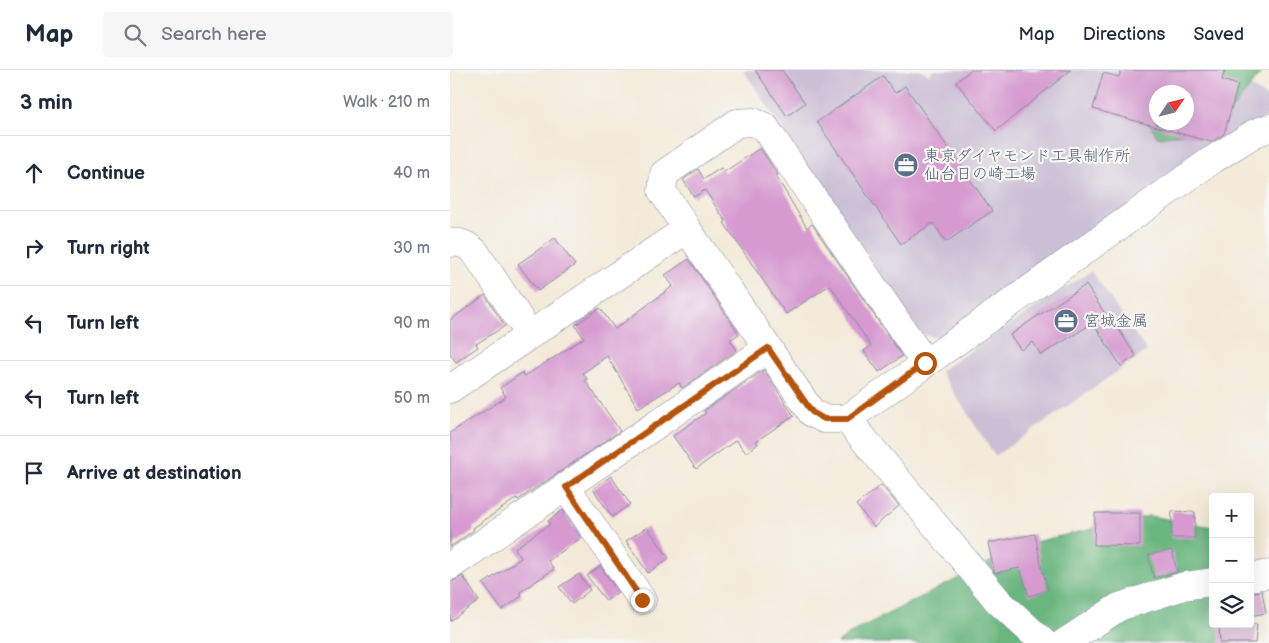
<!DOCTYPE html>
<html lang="en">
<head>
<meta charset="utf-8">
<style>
  body { margin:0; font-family:"Balsamiq Sans","Klee One",sans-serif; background:#f6f6f7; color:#1f2937 }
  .controls { position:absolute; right:15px; bottom:15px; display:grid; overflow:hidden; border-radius:5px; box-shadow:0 5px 20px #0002 }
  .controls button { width:45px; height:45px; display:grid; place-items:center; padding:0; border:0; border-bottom:1px solid #e0e1e3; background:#fff; color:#1f2937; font:25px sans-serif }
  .compass { position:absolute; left:699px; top:15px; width:45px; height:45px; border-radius:50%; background:#fff; box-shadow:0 5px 20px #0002; rotate:55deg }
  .stop { position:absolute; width:15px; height:15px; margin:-11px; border:4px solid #b45309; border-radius:50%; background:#fff }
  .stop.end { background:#b45309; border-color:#fff; box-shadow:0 1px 5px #0008 }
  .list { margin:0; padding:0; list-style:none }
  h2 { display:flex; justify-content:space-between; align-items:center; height:65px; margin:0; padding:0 20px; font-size:21px }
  h2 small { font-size:16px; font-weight:400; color:#747a83 }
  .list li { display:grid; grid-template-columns:32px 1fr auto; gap:15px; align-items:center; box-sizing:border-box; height:75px; padding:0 20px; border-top:1px solid #e0e1e3 }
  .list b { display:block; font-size:19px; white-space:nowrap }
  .list em { font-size:16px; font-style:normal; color:#747a83 }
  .icon { flex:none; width:28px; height:28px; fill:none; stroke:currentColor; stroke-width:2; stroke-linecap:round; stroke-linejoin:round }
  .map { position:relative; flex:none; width:819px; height:573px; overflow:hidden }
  header { display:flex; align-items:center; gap:30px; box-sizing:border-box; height:70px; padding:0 25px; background:#fff; border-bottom:1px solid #e0e1e3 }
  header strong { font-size:24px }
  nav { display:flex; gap:28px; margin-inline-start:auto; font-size:18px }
  .search { width:350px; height:45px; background:#f6f6f7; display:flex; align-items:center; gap:12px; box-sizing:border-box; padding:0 18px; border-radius:5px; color:#747a83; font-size:19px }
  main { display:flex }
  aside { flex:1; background:#fff }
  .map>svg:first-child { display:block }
  .industrial { fill:#cbbfd5; fill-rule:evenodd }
  .forest { fill:#6bb67f; stroke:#43726e; fill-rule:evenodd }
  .building { fill:#d699d0; fill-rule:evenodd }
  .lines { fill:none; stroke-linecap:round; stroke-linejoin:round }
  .minor-casing { stroke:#888c9c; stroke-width:29 }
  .minor { stroke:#fff; stroke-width:28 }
  .route { stroke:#b45309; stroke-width:6 }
  .labels { text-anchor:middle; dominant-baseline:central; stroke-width:4.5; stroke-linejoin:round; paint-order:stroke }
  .service-label { font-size:16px; fill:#4e5e75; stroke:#f6f6f2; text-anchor:start }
</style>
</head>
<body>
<header>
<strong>Map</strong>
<div class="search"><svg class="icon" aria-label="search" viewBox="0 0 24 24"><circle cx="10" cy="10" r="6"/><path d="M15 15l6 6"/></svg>Search here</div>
<nav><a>Map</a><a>Directions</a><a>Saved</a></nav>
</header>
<main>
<aside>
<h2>3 min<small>Walk · 210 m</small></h2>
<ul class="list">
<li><svg class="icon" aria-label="ahead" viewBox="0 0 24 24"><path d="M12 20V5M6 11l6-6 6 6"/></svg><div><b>Continue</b></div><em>40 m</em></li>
<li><svg class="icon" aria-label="right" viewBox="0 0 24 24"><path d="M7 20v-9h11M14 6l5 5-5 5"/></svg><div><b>Turn right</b></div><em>30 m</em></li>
<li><svg class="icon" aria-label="left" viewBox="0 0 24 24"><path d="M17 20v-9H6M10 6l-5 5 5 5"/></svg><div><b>Turn left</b></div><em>90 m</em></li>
<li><svg class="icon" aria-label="left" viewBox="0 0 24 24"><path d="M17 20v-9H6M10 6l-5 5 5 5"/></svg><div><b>Turn left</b></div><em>50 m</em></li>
<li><svg class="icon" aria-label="arrive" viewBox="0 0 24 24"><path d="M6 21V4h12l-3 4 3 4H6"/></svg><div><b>Arrive at destination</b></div></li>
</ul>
</aside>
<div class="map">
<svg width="819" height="573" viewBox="0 0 819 573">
  <rect width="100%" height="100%" fill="#f6f6f2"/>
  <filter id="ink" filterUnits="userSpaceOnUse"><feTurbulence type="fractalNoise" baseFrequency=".02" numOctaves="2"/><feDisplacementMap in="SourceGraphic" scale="10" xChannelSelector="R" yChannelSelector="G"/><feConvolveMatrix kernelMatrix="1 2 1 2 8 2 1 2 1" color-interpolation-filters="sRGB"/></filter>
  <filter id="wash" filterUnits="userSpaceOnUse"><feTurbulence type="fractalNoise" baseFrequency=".0096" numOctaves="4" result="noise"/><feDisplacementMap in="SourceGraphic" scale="20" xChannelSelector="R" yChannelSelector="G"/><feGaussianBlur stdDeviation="1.12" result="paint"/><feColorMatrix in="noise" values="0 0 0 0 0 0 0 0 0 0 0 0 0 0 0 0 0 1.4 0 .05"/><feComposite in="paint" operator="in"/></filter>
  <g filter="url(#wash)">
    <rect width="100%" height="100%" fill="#f4ead9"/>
    <path class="industrial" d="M293,0H472L479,5L483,0H776L819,29V45L493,268L471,265ZM706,22H736V52H706Z
      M641,201L697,281L545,386L490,301Z"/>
    <path class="forest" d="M674,0H813L766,60L707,67ZM706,22H736V52H706Z
      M699,446L763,457V554H800L784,573H388L402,562L576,474Z"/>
    <g id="blocks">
      <path class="building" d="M305,0H332L355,33L337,46Z
        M521,0H621L546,61L506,12Z
        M671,0H775L772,10L788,15L774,64L761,72L643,39L653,3L669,7ZM706,22H736V52L706,54Z
        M433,6L445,23L455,16L542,141L496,172L483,153L451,174L367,52Z
        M310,78L328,105L326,106L357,158L362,154L452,286L429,302L414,281L421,276L380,215L336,244L274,153L276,152L255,120L244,127L233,110L248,99L254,109L271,98L274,102Z
        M105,168L125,195L88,221L68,194Z
        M239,189L289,264L280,270L287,280L232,318L229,313L188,338L157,286L133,303L137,309L135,310L170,361L68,430L67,428L23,458L24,460L0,477V363L56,327L50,318L72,303L75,306L134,268L125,255L150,238L165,259L223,216L215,205Z
        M636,215L659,250L661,248L686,286L671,296L643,253L591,285L583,272L571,280L560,265L595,241Z
        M35,225L55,256L26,274L28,277L6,292L0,284V250Z
        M314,300L344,346L306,371L308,374L296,383L286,370L246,399L223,366L256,343L254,341Z
        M161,406L180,434L162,447L143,419Z
        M431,415L449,436L424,457L406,435Z
        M113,440L131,468L98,491L104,499L70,522L72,526L52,540L33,514L71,488L65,478L100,454L98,451Z
        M722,441L745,442V468H721Z
        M645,443H690V476L644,475Z
        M197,457L219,488L198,503L176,471Z
        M585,464L591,495L598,520L579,526L570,498L545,503L544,501L538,473Z
        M722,480L727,502L704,508L698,485Z
        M150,496L168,522L156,531L137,506Z
        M129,504L140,520L122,534L109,517Z
        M13,506L29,531L0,551V513Z
        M812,521L816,543L800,546V522Z
        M769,554H807L805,573H770Z"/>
    </g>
  </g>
  <g filter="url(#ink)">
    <use href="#blocks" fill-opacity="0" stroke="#888c9c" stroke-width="1"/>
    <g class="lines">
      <defs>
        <path id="minor" d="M237,159L212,121L214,104L287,53L303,52L315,57L475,293
          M0,173C10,171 17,175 25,182L80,265
          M0,319L237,159L362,343L374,349H397L762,90L805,63L819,58
          M397,349L549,532L594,573
          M116,417L192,530
          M0,496L318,278
          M800,507L819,504
          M614,573L669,537L734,516L763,512"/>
      </defs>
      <use href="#minor" class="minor-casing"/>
      <use href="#minor" class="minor"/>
    </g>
  </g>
  <g class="lines" filter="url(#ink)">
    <path class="route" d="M192,530L116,417L318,278L362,342L374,349H397L475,293"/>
  </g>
  <defs>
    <symbol id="office-disc" viewBox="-11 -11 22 22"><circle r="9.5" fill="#5c6f8a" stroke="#f6f6f2"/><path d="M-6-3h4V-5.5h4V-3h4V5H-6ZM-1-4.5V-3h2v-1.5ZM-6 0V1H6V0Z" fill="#fff"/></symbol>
  </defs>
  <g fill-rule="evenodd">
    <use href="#office-disc" x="442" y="81" width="28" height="28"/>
    <use href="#office-disc" x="602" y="237" width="28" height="28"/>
  </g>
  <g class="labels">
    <g class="service-label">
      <text x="474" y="86">東京ダイヤモンド工具制作所<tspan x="474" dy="18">仙台日の崎工場</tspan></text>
      <text x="634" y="251">宮城金属</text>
    </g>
  </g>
</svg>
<div class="controls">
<button>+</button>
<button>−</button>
<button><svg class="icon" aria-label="layers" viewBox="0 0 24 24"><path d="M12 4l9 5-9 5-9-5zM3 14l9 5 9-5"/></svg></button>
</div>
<svg class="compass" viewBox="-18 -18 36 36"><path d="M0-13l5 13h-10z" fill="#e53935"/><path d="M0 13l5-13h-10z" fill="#747a83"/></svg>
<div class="stop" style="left:475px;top:293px"></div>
<div class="stop end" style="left:192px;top:530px"></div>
</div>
</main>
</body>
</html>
